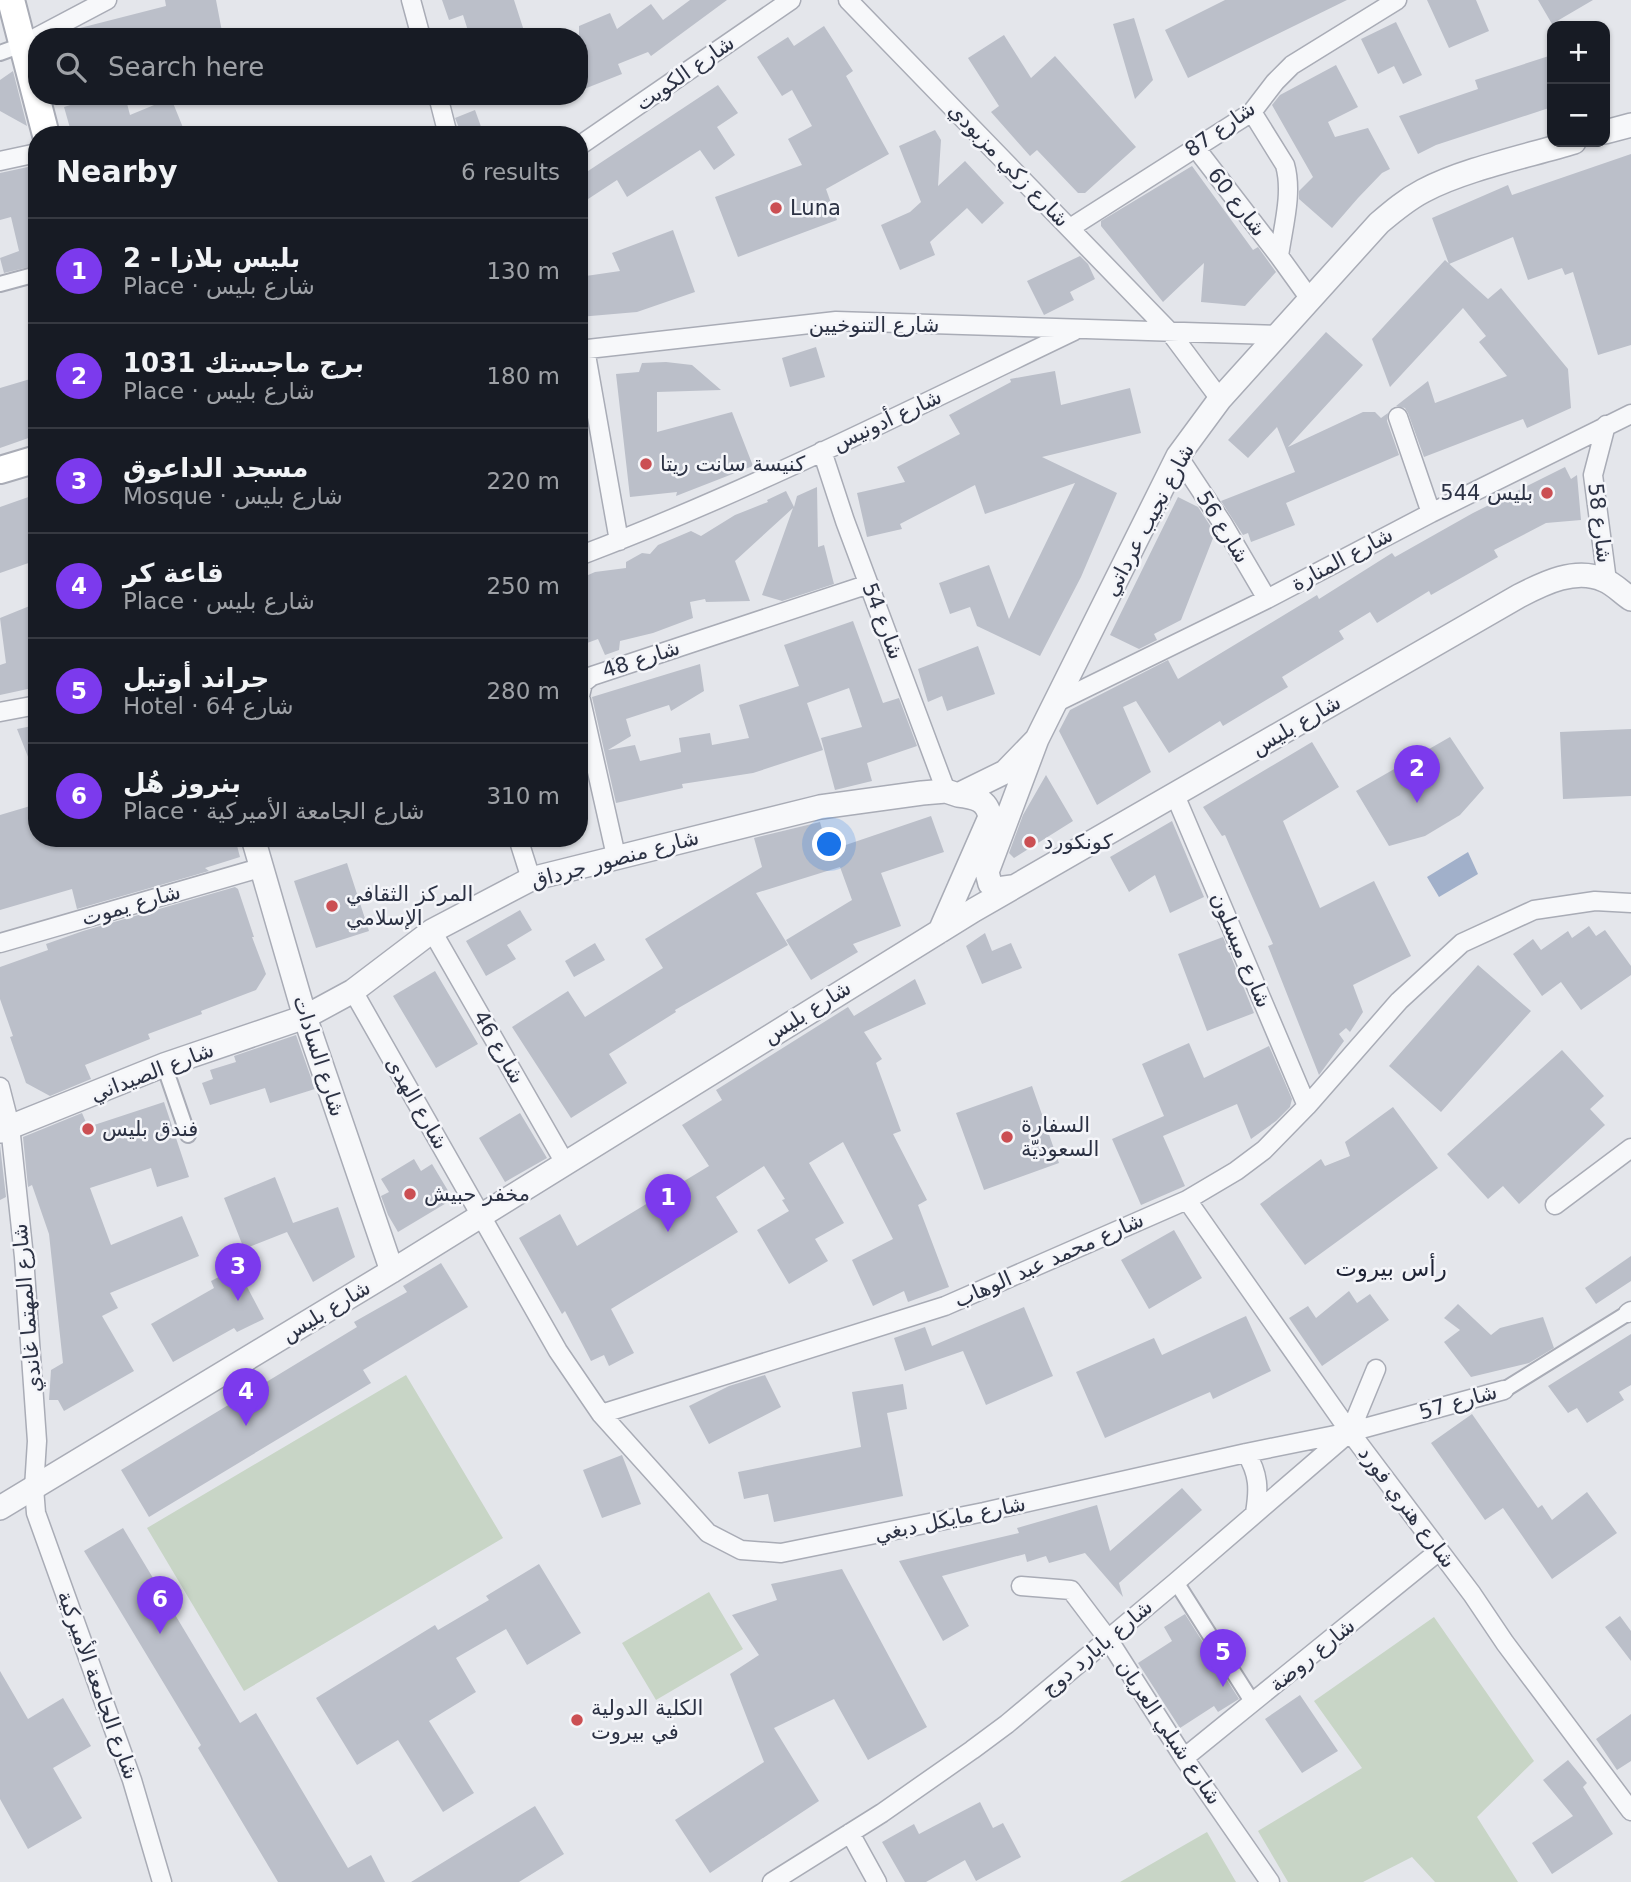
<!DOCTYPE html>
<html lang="en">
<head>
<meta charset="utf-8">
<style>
  body { margin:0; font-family:"DejaVu Sans",Vazirmatn,sans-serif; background:#20242c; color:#f1f3f6 }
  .controls { position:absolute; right:21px; top:21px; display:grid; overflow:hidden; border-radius:14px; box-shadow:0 2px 5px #0004 }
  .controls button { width:63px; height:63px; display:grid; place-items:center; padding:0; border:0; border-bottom:2px solid #363941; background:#171b24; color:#f1f3f6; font:35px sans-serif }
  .you { position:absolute; left:830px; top:845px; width:24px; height:24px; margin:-18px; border:5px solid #fff; border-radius:50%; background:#1a73e8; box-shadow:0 0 0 10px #1a73e833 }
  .badge { display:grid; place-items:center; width:46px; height:46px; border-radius:50%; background:#7c3aed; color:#fff; font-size:23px; font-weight:700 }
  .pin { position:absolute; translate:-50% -58px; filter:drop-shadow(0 2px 4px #0008) }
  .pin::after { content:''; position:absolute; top:37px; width:24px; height:21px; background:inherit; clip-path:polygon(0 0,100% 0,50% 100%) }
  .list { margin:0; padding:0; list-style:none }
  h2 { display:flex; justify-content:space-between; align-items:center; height:91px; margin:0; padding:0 28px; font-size:30px }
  h2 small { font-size:23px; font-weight:400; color:#9ea1a6 }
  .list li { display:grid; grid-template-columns:46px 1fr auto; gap:21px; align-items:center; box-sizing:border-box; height:105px; padding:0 28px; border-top:2px solid #363941 }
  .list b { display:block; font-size:26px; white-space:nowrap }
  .list p { margin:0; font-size:23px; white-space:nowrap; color:#9ea1a6 }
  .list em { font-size:23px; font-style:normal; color:#9ea1a6 }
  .icon { flex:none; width:38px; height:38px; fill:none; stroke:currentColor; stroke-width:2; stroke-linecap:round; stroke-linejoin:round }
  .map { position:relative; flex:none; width:1631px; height:1882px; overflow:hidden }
  .search { position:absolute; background:#171b24; box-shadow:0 2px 5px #0004; left:28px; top:28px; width:560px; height:77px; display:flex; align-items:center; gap:18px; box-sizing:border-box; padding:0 24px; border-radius:28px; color:#9ea1a6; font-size:26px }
  .panel { position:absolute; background:#171b24; box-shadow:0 2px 5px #0004; left:28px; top:126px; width:560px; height:721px; border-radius:28px }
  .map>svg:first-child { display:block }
  .green { fill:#c8d5c6 }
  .water { fill:#a1b0ca }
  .building { fill:#bbbfc9 }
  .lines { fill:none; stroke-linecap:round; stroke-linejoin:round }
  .pedestrian-casing { stroke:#a9acb6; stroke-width:18 }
  .minor-casing { stroke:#a9acb6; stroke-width:21 }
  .tertiary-casing { stroke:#a9acb6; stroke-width:26 }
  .secondary-casing { stroke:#a9acb6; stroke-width:30 }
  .pedestrian { stroke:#f7f8fa; stroke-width:14 }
  .minor { stroke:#f7f8fa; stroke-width:18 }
  .tertiary { stroke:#f7f8fa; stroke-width:23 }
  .secondary { stroke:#fff; stroke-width:26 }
  .poi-dot { fill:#cb4f53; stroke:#f4f5f9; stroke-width:2.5 }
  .labels { text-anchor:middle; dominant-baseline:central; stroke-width:5; stroke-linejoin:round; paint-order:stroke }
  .street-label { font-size:21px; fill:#2c3244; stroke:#f4f5f9 }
  .poi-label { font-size:21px; fill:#2c3244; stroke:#f4f5f9; text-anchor:start }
  .neighbourhood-label { font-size:23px; fill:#1e2335; stroke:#f4f5f9 }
</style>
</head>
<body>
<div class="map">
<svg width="1631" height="1882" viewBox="0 0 1631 1882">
  <rect width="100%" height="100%" fill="#e4e6eb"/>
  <path class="green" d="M406,1375L503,1538L244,1691L147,1528Z
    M709,1592L743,1649L656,1700L622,1643Z
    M1434,1617L1534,1761L1477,1817L1518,1882H1435L1412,1857L1363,1882H1288L1258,1831L1362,1768L1314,1701Z
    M1207,1832L1236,1882H1120Z"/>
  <path class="water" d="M1468,852L1478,874L1439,897L1427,877Z"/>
  <path class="building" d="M165,0H216L223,37H71V32L76,29L166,6Z
    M442,0H514L526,37H470L463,15L449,20Z
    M690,0H727L651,56L648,52L618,64L622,74L579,91V26L610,13L617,29L651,4L663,20Z
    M1225,0H1347L1188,78L1165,30Z
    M1427,0H1476L1489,31L1449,48Z
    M1538,0H1593L1552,24Z
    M1134,18L1153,80L1135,99L1113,24Z
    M1396,22L1422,75L1403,84L1394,66L1378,74L1361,39Z
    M824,26L853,71L846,76L889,154L826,189L837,220L738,257L715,197L802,165L788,139L812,126L792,90L782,96L757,57L788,37L794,46Z
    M1004,35L1031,78L1055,56L1136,147L1085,193H1078L1037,150L1030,156L991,112L999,106L968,58Z
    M1552,55V107L1436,145L1418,154L1399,116L1478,89L1475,80Z
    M1336,65L1358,107L1328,122L1335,137L1368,128L1390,169L1382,173L1358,198L1332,228L1299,199V191L1313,177L1272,105L1280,95Z
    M13,71L27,126L0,111V80Z
    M718,85L738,113L717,127L735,155L714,170L700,150L627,197L617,180L579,205V177Z
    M99,96H125L130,115L171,98L186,135H72L64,107Z
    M475,110L484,135H462L455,118Z
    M935,130L941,140L938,186L965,161L1004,203L982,224L967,208L930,242L935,255L900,270L881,225L910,212L921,202L899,146Z
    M1631,154V345L1598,355L1573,272L1565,275L1562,268L1528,280L1513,237L1449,264L1432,218L1508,185L1512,195Z
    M37,165V265L4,273L0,258L19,251L11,217L0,220V173Z
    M1192,166L1253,250L1258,247L1276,272L1245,306L1201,302L1204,263L1163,302L1101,226V221Z
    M673,230L695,292L637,312L579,317V277L620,271L612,253Z
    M1080,256L1088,264L1095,279L1070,292L1074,300L1044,315L1027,281Z
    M1445,260L1488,299L1501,288L1568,369L1571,408L1527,428L1523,419L1424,457L1408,413L1405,408L1396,406L1428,381L1435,403L1507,376L1479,342L1486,336L1463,308L1390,387L1372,339Z
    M1326,332L1363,365L1288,447L1363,412H1375L1381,418L1388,413L1387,421L1399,455L1286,503L1295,525L1251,542L1248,533L1243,535L1221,501L1295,472L1277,427L1248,458L1228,440Z
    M816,347L825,377L790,387L782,358Z
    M666,362L692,365L721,390L657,392V432L732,412L753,466L676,496L677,492L630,497L616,374L639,372L642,363Z
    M1055,371L1061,405L1130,388L1141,433L1042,457L1117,493L1081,577L1040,656L977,626L970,607L950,614L939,583L989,565L1009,619L1075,483L985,514L975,485L900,524L902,529L867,537L857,493L905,482L897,467L960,434L949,415L1011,382L1010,379Z
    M37,377V435L0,448V388Z
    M1565,467L1571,479L1577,475L1581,520L1546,523L1494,550L1498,557L1431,595L1429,591L1377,623L1370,612L1339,631L1344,639L1282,677L1288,687L1223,726L1220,721L1169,753L1136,701L1123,707L1151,772L1097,805L1059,731L1070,710L1168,660L1178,679L1317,595L1319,599L1392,553L1395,557L1473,513Z
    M817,487L818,547L824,545L834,584L782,601L762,595L793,508L735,561L750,601L706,602L705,599L690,602L693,618L653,633L620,641L619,650L605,655L598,639L579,646V579L595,572L626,568V562L642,553L650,554L658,545L691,531L701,536L735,515L768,502L767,500L786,491L794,507L797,496Z
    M37,494V560L0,573V507Z
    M1178,497L1198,507L1215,533L1181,620L1154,634L1157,640L1139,649L1110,635Z
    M37,603V687L0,695V665L6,663L0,618Z
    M853,621L883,703L899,698L917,746L867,763L872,781L835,790L821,738L862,727L849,688L807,703L823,750L753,773L682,784L683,788L616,803L592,697L700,664L704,691L671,711L669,705L626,719L631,736L608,750L635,745L640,761L681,752L679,738L710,733L712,745L749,738L739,705L799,686L784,645Z
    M978,646L995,694L947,711L942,696L928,702L918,669Z
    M37,725V777H36L17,729Z
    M1631,729V796L1563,799L1560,732Z
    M1450,737L1484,788L1460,815L1425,836L1389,846L1356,791Z
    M1312,742L1339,787L1283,821L1320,908L1374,881L1411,956L1353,985L1363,1012L1350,1032L1346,1028L1339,1034L1344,1041L1319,1075L1268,946L1273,944L1225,835L1222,836L1203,807Z
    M1046,775L1073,821L1014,858L1009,853L1023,815Z
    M37,804V838H235L240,857L205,868L209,871L77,909L72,889L0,910V815Z
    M931,816L944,852L881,873L901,926L853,944L858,952L811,980L786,940L852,900L840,867L756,893L788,945L675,1010L676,1012L609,1054L627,1083L571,1118L512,1027L568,991L585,1017L663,968L645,939L762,867L754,838L820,822L828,851Z
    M1172,821L1204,897L1170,913L1155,875L1129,892L1110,857Z
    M347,863L369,931L316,948L294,881Z
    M235,887L238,889L254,937H252L266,974L256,990L201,1011L202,1014L148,1034L150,1039L85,1065L91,1079L50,1096L26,1083L10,1037L13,1036L0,999V967L48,950L46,944L83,931Z
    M520,910L532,930L507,945L516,959L486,976L466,941Z
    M1589,926L1596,936L1605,930L1631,966V975L1581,1010L1561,982L1542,996L1513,954L1533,939L1541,950L1568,931L1572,938Z
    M985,933L992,951L1011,943L1022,968L982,984L966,946Z
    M1223,937L1254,1013L1207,1031L1178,954Z
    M595,943L605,960L574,977L565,961Z
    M1478,965L1531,1011L1441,1112L1389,1066Z
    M435,971L478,1044L436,1068L393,996Z
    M915,979L926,1004L864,1032L882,1059L876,1063L901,1131L893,1134L927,1200L918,1205L949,1287L908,1302L904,1291L873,1306L852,1260L893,1239L843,1142L809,1163L844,1223L815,1239L828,1261L789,1284L757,1230L789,1211L782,1200L785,1199L764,1166L716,1197L738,1232L611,1309L634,1353L609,1366L604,1355L591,1361L565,1311L562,1314L519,1238L560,1214L577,1246L709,1166L682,1125L722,1100L716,1090L848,1007L854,1016Z
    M296,1035L315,1089L270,1103L265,1088L210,1105L202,1083L213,1079L210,1070L236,1062L234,1056Z
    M1189,1043L1204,1078L1269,1046L1292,1099L1290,1107L1276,1121L1251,1139L1237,1104L1163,1136L1185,1186L1141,1205L1112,1139L1164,1116L1142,1064Z
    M1562,1050L1604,1096L1590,1109L1605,1125L1519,1204L1503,1186L1488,1199L1447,1154Z
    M1032,1086L1059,1163L984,1190L956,1113Z
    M164,1102L189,1177L157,1187L151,1168L90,1188L111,1245L182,1216L199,1256L110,1293L118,1308L102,1316L134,1371L64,1411L58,1400H49L51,1370L63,1363L49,1234L32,1185L28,1187L23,1137L82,1113L88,1127Z
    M1393,1107L1438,1168L1305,1265L1260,1204L1321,1159L1325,1166L1350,1156L1345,1142Z
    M520,1113L547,1158L505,1182L479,1138Z
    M0,1145L6,1197L0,1200Z
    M414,1159L421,1171L432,1164L453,1199L398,1232L388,1215L381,1196L389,1192L381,1179Z
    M275,1177L293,1223L338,1207L355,1257L313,1282L287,1232L244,1249L224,1198Z
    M1174,1230L1202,1278L1149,1309L1121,1260Z
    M1631,1256V1281L1596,1304L1585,1288Z
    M246,1263L254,1279L245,1283L264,1319L237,1332L234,1328L173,1362L151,1324L214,1288L211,1281Z
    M441,1263L468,1307L363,1370L371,1383L149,1517L121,1470L357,1327L354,1322L407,1292L403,1286Z
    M1349,1291L1357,1303L1370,1294L1389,1320L1322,1366L1289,1318L1308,1306L1316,1318Z
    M1458,1304L1491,1335L1500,1328L1543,1317L1554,1348L1529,1363L1471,1377L1444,1342L1460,1330L1444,1318Z
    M1024,1307L1053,1376L986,1405L963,1351L905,1371L894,1338L925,1327L932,1346Z
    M1246,1316L1271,1371L1213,1399L1210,1392L1105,1438L1076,1372L1154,1338L1162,1355Z
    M1631,1334V1385L1619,1392L1624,1400L1587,1423L1577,1408L1568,1413L1548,1386Z
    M765,1375L781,1407L709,1444L689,1406L729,1386Z
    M903,1384L907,1409L887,1413L903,1496L774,1522L768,1494L744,1499L738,1472L861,1447L852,1392Z
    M1472,1414L1538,1508L1542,1505L1552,1520L1587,1492L1617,1533L1552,1579L1503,1508L1485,1520L1431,1443Z
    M622,1455L641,1504L602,1518L583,1470Z
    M1182,1488L1202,1510L1119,1583L1123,1597L1085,1553L1049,1563L1046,1556L1027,1562L1025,1554L942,1576L969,1626L943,1641L899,1561L1019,1533L1017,1528L1097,1505L1110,1551Z
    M123,1528L240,1723L256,1713L348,1868L371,1855L385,1882H278L198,1748L201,1745L84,1551Z
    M539,1564L581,1633L527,1665L506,1629L456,1658L476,1692L429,1721L474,1793L443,1812L398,1740L357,1765L316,1698L435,1625L438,1630L489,1600L486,1596Z
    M842,1569L927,1727L868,1760L834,1699L774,1728L819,1801L710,1873L675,1820L764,1762L730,1674L759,1655L732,1615L777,1600L771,1584Z
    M1185,1614L1239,1699L1218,1712L1214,1706L1180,1728L1138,1663L1172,1641L1164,1627Z
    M1620,1616L1631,1631V1661L1605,1627Z
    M0,1671L28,1719L63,1698L91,1746L53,1768L82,1818L28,1849L0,1799Z
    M1300,1695L1338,1751L1302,1773L1265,1719Z
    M1631,1714V1761L1617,1770L1596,1739Z
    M1568,1760L1587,1783L1583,1787L1613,1834L1552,1874L1532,1843L1573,1816L1543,1780Z
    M980,1802L993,1828L1003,1823L1021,1857L976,1881L965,1860L926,1882H905L882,1842L914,1824L919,1834Z
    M535,1806L564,1854L519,1882H411Z"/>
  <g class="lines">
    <defs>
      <path id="pedestrian" d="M0,53L22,45
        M0,284L37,274
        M164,1065L188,1135
        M1504,1390L1628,1313
        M1176,1582L1253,1703"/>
      <path id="minor" d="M411,0L421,37
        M848,0L1170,332L1220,399
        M37,37L107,0
        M438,96L448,135
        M1252,112L1285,165C1293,193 1283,227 1279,256
        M579,146L791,0
        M1195,147L1279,256L1310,299
        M0,161L37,153
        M1070,228L1252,112L1275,82L1292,65L1397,0
        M585,349L619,541
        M579,350L836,321L1276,335
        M1398,417L1431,513
        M1606,425L1593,475L1607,581
        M822,451L845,521L946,791
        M1178,456L1223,524L1267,599
        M579,556C748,492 911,409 1074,331
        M1053,704L1267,599L1431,513L1631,414
        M0,712L37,705
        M1175,795L1307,1106
        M518,838L531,879
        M616,856L580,696L583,683L592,676L869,584
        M432,931L565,1163
        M0,943L263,867
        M353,991L558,1351L601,1414L708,1533L741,1550L781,1553L984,1512L1246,1453L1350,1432L1504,1390
        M0,1087L10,1126L24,1257L37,1441L34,1488L36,1513L132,1780L162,1882
        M1187,1200L1350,1432L1472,1594L1505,1643L1631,1811
        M1555,1205L1631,1148
        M1628,1313L1631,1311
        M601,1414L945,1306L1187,1200L1236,1171L1264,1150L1307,1106L1399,1001L1462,943L1534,910L1595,901L1631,903
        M1246,1453C1259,1474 1259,1489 1255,1513
        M1021,1586L1071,1590L1108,1639L1184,1758L1270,1882
        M1184,1758L1439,1551
        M850,1833L877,1882
        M772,1882L882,1813L972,1750L1007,1724L1176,1582L1350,1432L1376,1369"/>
      <path id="tertiary" d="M1605,132L1631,125
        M253,838L305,1017L392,1271
        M1012,887L997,889L990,884L987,872L1037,739L1178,456L1220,399L1379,223C1393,211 1406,200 1423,191C1464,169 1528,156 1574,142
        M940,931L990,817C987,799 974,797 958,795
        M0,1131L164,1065L305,1017L353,991L432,931L531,879L820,807L922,793L946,791L958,795L1005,772L1037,739
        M0,1508L392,1271L974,910L1519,596C1544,583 1576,567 1604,580C1614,584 1622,593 1631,599"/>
      <path id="secondary" d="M11,0L46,135
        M0,470L37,459"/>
    </defs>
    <use href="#pedestrian" class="pedestrian-casing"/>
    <use href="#minor" class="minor-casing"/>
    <use href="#tertiary" class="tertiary-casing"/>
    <use href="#secondary" class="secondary-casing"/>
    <use href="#pedestrian" class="pedestrian"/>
    <use href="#minor" class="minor"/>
    <use href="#tertiary" class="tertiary"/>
    <use href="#secondary" class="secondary"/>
  </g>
  <g class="poi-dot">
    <circle cx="776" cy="208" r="7"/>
    <circle cx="646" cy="464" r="7"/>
    <circle cx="1547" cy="493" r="7"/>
    <circle cx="1030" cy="842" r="7"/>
    <circle cx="332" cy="906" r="7"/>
    <circle cx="88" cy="1129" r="7"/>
    <circle cx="1007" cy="1137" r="7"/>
    <circle cx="410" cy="1194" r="7"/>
    <circle cx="577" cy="1720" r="7"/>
  </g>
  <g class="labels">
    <g class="street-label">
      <text transform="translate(685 73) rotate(-35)">شارع الكويت</text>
      <text transform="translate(1220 129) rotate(-35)">شارع 87</text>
      <text transform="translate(1009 165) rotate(46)">شارع زكي مزبودي</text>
      <text transform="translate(1237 202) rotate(52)">شارع 60</text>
      <text x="874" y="325">شارع التنوخيين</text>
      <text transform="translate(887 420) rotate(-25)">شارع أدونيس</text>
      <text transform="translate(1149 520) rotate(-62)">شارع نجيب عرداتي</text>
      <text transform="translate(1600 523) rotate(83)">شارع 58</text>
      <text transform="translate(1223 527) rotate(58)">شارع 56</text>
      <text transform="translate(1342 559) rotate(-28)">شارع المنارة</text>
      <text transform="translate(883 621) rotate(69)">شارع 54</text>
      <text transform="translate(641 659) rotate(-18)">شارع 48</text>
      <text transform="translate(1296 725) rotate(-30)">شارع بليس</text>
      <text transform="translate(615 859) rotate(-15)">شارع منصور جرداق</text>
      <text transform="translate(131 905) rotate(-16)">شارع يموت</text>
      <text transform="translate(1241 950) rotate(67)">شارع ميسلون</text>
      <text transform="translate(807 1012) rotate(-32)">شارع بليس</text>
      <text transform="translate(499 1047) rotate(60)">شارع 46</text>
      <text transform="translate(319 1056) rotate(72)">شارع السادات</text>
      <text transform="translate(152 1072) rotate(-21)">شارع الصيداني</text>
      <text transform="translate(417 1103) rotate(60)">شارع الهدى</text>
      <text transform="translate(1049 1260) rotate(-24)">شارع محمد عبد الوهاب</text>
      <text transform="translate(27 1308) rotate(-95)">شارع المهتما غاندي</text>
      <text transform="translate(326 1311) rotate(-31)">شارع بليس</text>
      <text transform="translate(1458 1402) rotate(-16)">شارع 57</text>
      <text transform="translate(1407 1507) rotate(53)">شارع هنري فورد</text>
      <text transform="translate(950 1519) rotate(-12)">شارع مايكل دبغي</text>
      <text transform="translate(1097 1648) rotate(-40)">شارع بايارد دوج</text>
      <text transform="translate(1312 1655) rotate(-39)">شارع روضة</text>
      <text transform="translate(98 1685) rotate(70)">شارع الجامعة الأميركية</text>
      <text transform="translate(1169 1732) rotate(56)">شارع شبلي العريان</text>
    </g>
    <g class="poi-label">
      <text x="790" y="208">Luna</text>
      <text x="660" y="464">كنيسة سانت ريتا</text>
      <text x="1533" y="493" text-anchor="end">بليس 544</text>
      <text x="1044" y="842">كونكورد</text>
      <text x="346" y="894">المركز الثقافي<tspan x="346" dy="24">الإسلامي</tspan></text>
      <text x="1021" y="1125">السفارة<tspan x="1021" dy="24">السعوديّة</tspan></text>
      <text x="102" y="1129">فندق بليس</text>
      <text x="424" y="1194">مخفر حبيش</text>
      <text x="591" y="1708">الكلية الدولية<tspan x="591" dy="24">في بيروت</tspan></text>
    </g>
    <g class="neighbourhood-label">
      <text x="1391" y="1268">رأس بيروت</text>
    </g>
  </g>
</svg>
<div class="controls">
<button>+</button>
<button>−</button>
</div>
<div class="you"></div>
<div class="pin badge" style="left:668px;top:1232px">1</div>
<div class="pin badge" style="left:1417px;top:803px">2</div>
<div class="pin badge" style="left:238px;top:1301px">3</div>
<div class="pin badge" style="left:246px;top:1426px">4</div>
<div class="pin badge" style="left:1223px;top:1687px">5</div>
<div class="pin badge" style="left:160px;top:1634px">6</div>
<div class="search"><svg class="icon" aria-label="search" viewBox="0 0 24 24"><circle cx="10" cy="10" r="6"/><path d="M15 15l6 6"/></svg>Search here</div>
<section class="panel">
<h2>Nearby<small>6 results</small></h2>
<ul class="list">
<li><span class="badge">1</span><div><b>2 - بليس بلازا</b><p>Place · شارع بليس</p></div><em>130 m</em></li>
<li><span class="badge">2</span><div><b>برج ماجستك 1031</b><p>Place · شارع بليس</p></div><em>180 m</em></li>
<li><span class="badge">3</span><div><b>مسجد الداعوق</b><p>Mosque · شارع بليس</p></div><em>220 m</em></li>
<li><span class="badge">4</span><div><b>قاعة كر</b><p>Place · شارع بليس</p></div><em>250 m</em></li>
<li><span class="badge">5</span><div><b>جراند أوتيل</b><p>Hotel · شارع 64</p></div><em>280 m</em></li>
<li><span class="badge">6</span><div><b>بنروز هُل</b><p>Place · شارع الجامعة الأميركية</p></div><em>310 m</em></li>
</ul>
</section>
</div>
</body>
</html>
